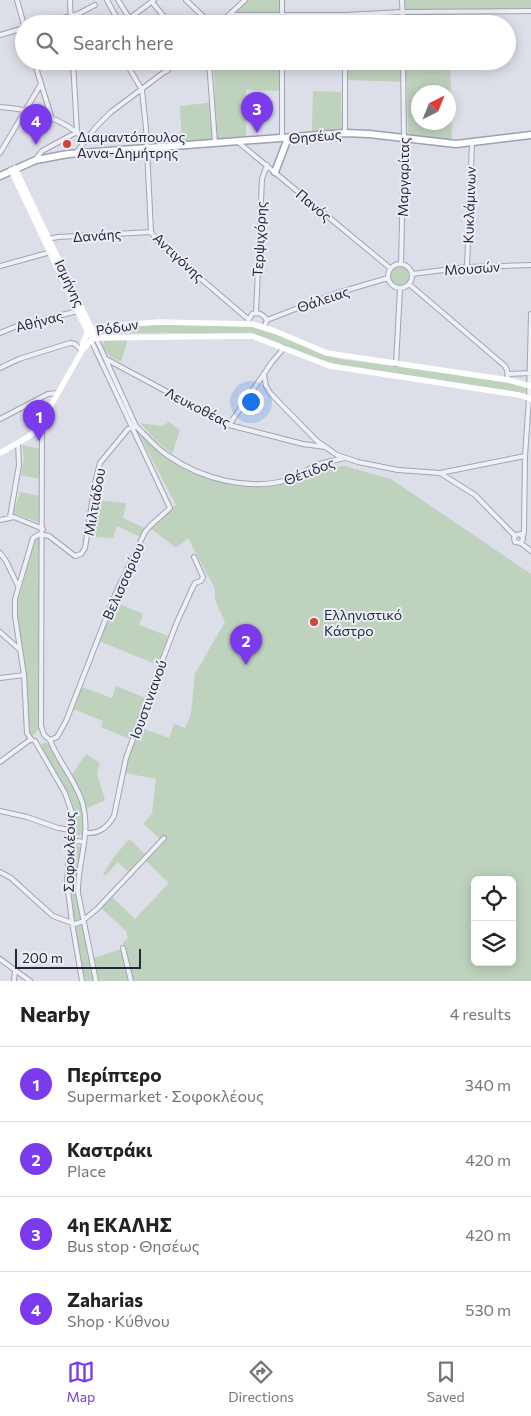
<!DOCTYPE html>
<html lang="en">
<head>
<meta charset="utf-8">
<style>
  body { margin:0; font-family:Commissioner,sans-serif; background:#f2f2f2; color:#222 }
  .controls { position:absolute; right:15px; bottom:15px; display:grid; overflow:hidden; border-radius:8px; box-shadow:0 2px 12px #0003 }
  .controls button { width:45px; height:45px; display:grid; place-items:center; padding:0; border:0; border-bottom:1px solid #e0e0e0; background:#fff; color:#222; font:25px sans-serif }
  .compass { position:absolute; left:411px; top:85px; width:45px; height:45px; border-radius:50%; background:#fff; box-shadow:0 2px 12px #0003; rotate:43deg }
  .scale { position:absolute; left:15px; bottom:12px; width:126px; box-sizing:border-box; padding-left:5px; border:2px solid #25293f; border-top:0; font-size:14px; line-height:18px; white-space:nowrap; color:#25293f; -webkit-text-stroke:4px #eceef5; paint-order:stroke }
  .you { position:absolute; left:250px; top:401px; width:18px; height:18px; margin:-12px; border:4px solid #fff; border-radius:50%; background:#1a73e8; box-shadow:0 0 0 8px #1a73e833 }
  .badge { display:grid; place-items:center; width:32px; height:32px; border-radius:50%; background:#7c3aed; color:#fff; font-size:16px; font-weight:700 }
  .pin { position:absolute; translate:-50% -41px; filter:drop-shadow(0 1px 2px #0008) }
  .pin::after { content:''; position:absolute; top:26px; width:18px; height:15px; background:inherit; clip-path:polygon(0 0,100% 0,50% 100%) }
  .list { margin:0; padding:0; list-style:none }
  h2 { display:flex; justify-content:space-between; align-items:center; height:65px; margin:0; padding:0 20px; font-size:21px }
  h2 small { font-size:16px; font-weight:400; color:#767676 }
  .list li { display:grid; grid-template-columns:32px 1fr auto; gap:15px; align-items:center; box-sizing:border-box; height:75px; padding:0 20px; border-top:1px solid #e0e0e0 }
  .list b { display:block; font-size:19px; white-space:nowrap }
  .list p { margin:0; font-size:16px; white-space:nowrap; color:#767676 }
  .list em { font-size:16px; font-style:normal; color:#767676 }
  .icon { flex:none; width:28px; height:28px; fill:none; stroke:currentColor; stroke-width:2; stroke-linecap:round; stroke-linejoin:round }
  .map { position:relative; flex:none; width:531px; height:981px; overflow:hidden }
  .search { position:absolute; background:#fff; box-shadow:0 2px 12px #0003; left:15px; right:15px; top:15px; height:55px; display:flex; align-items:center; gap:12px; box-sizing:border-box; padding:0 18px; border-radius:28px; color:#767676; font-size:19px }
  .sheet { height:365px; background:#fff }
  nav { display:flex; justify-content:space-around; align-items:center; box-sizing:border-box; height:70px; border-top:1px solid #e0e0e0; background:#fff; font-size:14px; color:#767676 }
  nav a { display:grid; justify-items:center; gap:2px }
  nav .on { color:#7c3aed }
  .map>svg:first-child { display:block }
  .green { fill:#bed2bd; fill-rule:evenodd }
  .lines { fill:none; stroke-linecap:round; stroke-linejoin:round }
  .street-casing { stroke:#a1a4b2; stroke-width:6 }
  .primary-casing { stroke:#9ba0b4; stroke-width:9 }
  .street { stroke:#eff0f6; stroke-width:4 }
  .secondary { stroke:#fff; stroke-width:5.5 }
  .primary { stroke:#fff; stroke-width:6 }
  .poi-dot { fill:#d64238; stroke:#eceef5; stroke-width:2 }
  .labels { text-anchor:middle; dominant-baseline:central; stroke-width:4; stroke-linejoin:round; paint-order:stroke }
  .poi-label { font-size:14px; fill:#25293f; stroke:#eceef5; text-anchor:start }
  .street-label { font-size:14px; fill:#25293f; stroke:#eceef5 }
</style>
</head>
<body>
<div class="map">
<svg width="531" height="981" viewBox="0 0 531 981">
  <rect width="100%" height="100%" fill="#dcdee8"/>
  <path class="green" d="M248,0H280V24H223Z
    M402,0H531V9L402,12Z
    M449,14V24H370V15Z
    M214,61H280V91L246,90V137L182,142L180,106L215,102Z
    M347,61H450L452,141L408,135L407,82L348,80ZM418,92H448V122H418Z
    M313,91L341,92L342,130L312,131Z
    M391 276a9 9 0 1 1 18 0a9 9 0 1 1-18 0Z
    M141,324L253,327L280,336L323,355L340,359L504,381L527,389L524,393H521L346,367L303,354L267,338L250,333H122L106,334L99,332L100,329Z
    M107,338H128L121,362C112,358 107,355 102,345Z
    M169,422L180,430L172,454L155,440L140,423L162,426Z
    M138,428L152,444L165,456L184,468L199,474L234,484L275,485L298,479L317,469L345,466L391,479L531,574V981H133L123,942L128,938L126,931L101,908L112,897L135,919L169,883L142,857L128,872L118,862L105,876L103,874L114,857L129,839L149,858L164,843L143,823L152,814L156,779L125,773L128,759L139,727L169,738L174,724L185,728L191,714L195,674L225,622L215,600V589L188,538L176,548L150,528L176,505L136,429ZM475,880H512V962H475Z
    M22,445L41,449L40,479L21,475L24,459Z
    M20,492L41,496L40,523L13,513Z
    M95,500L126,503L123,518L144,528L140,537L117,526L113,538L91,537Z
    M38,538L41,539L39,729L32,736L28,733L26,676L18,620V601L35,540Z
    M115,602L143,614L139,625L168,636L158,665L99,641Z
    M116,686L145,698L130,739L101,727L103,721L73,709L82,687L112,698Z
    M45,742L49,744L80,801L84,835H73L72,833L75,814L74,808L42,748V744Z
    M86,754L100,763L97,773L105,800L86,809L71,776Z
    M74,844L81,847L77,882L82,918L77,922L74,921C69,892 69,876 72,847Z
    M81,925L83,927L95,981H85L74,927Z
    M121,949L128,981H98L94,958Z"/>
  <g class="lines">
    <defs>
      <path id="street" d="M17,0L24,25
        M70,0L71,24
        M107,0L120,24
        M118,0L133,24
        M186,0L211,24
        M282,0V24
        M402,0L403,24
        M152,2L170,24
        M230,15H345L403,12L531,11
        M41,24L78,14L95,5
        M122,24L154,0
        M219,24L245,0
        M345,24V15
        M0,35L24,28
        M34,61L52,119
        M125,61L142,90L146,128L151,232L159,243L248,319
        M160,61L167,71
        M209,61L215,143
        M282,61V139
        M0,107C30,109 64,118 85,140
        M345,133V61
        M238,142L390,268
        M0,153L41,84
        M76,153L96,127L111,112L179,61
        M36,159L42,151L77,132L73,61
        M48,239L58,237L151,232
        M388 276a12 12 0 1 1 24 0a12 12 0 1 1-24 0Z
        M401,264L404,138L403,61
        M0,266L51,252
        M467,267L472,143
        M412,274L467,267L531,265
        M409,284L505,366L507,370L508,380
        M256,313L262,179L267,165
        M248,321L252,314C258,312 263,314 267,320
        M264,327L267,320L337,293L388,278
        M0,333L17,326L78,311
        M96,338L136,426
        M106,359L229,425L303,444L325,447
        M396,364L400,289
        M0,368L19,359L70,343L75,344L82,351
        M264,374L266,386L270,393L317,441L337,455L358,462L398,470L440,473L475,495L515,536
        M508,374L531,373
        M0,419L48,394L57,393
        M42,421L41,726L44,735L50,740C59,763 77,782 83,805C91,835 77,864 78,893L96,981
        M229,425L272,362L284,348
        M440,473L525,456
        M10,517L19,465L18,443
        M0,520L14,517L43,529
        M523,536L524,532L525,456L529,398L531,314
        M521,543L523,539L521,534L516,535L514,538L515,542L521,543L531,551
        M0,553L6,561L18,586
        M0,632L19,649
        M0,678L24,675
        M31,739L27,733L24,675L15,616V599L33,538L40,534L49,536L75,556L81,554L85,548L95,483L100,463L128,429L136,426C146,436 155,447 167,455C201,479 250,492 291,479C300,477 306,470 314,466C323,462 334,461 344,458
        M50,740L57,737L66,721L115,595L145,532L150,526L170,508L91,340
        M35,741L65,793L72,813L67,883L72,922L82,981
        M0,762L31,739L32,740
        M0,811L27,817L58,828L71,830
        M85,833C99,834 107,828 114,816L126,758L151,690L177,622L192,589L195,583L201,581L203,577L194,557
        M70,840L84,842
        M0,872L11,878L53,916L75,924L81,922L97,909L164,838
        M123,948L131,981
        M0,959L30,981
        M14,981L15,971"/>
      <path id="primary" d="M275,172L288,138
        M0,176L36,160L68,154L345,133L369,134L456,144L531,135"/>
    </defs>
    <use href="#street" class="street-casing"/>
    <use href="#primary" class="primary-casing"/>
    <use href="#street" class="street"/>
    <path class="secondary" d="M15,168L96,338
      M11,170L89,335
      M82,350L83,342L88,332L107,326L159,322L252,324L275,331L327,353L508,380L531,386
      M0,453L28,437L38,428L82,351L91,340L96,338L252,336L330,366L519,395L531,399"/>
    <use href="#primary" class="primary"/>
  </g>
  <g class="poi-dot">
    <circle cx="67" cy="144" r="5"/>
    <circle cx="314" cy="622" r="5"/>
  </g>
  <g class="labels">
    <g class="poi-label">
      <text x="77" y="136">Διαμαντόπουλος<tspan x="77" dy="16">Αννα-Δημήτρης</tspan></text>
      <text x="324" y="614">Ελληνιστικό<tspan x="324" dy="16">Κάστρο</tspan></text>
    </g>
    <g class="street-label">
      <text transform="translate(315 136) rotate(-5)">Θησέως</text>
      <text transform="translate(403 177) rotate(-89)">Μαργαρίτας</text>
      <text transform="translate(314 205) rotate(40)">Πανός</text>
      <text transform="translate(469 205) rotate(-88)">Κυκλάμινων</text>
      <text transform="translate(97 235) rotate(-4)">Δανάης</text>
      <text transform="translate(259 239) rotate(-87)">Τερψιχόρης</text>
      <text transform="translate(179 257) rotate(43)">Αντιγόνης</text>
      <text transform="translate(472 268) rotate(-4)">Μουσών</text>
      <text transform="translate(70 283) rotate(65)">Ισμήνης</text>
      <text transform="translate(323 299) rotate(-19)">Θάλειας</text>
      <text transform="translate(39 321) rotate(-15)">Αθήνας</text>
      <text transform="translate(117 327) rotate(-9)">Ρόδων</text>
      <text transform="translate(198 407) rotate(27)">Λευκοθέας</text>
      <text transform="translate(309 471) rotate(-21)">Θέτιδος</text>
      <text transform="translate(94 502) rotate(-80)">Μιλτιάδου</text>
      <text transform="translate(123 581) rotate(-66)">Βελισσαρίου</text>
      <text transform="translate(148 699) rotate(-70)">Ιουστινιανού</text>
      <text transform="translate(69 852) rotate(-89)">Σοφοκλέους</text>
    </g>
  </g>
</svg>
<div class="controls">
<button><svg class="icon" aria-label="locate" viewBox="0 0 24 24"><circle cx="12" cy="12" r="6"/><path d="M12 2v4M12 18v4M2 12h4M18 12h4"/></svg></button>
<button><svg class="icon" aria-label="layers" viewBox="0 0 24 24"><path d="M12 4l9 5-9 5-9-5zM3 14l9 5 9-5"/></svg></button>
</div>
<svg class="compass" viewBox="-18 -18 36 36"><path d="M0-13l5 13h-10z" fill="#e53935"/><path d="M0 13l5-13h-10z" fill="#767676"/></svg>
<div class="scale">200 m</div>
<div class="you"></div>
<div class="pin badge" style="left:39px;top:441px">1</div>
<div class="pin badge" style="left:246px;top:665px">2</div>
<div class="pin badge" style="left:257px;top:133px">3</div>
<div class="pin badge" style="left:36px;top:145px">4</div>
<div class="search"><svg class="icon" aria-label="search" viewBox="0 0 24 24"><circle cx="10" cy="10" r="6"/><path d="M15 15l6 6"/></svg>Search here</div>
</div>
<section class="sheet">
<h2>Nearby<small>4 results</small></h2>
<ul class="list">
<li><span class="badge">1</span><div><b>Περίπτερο</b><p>Supermarket · Σοφοκλέους</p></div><em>340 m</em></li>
<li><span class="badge">2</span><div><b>Καστράκι</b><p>Place</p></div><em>420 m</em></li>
<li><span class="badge">3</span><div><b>4η ΕΚΑΛΗΣ</b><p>Bus stop · Θησέως</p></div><em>420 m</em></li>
<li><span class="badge">4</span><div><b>Zaharias</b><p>Shop · Κύθνου</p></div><em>530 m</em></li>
</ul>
</section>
<nav>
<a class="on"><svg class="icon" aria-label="map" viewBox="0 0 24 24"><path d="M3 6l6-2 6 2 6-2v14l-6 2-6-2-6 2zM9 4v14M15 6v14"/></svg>Map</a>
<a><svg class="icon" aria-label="directions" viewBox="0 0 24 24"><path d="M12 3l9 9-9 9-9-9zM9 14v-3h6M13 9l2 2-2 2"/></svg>Directions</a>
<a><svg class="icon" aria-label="saved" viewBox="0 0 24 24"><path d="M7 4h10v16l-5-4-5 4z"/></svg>Saved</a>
</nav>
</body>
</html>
